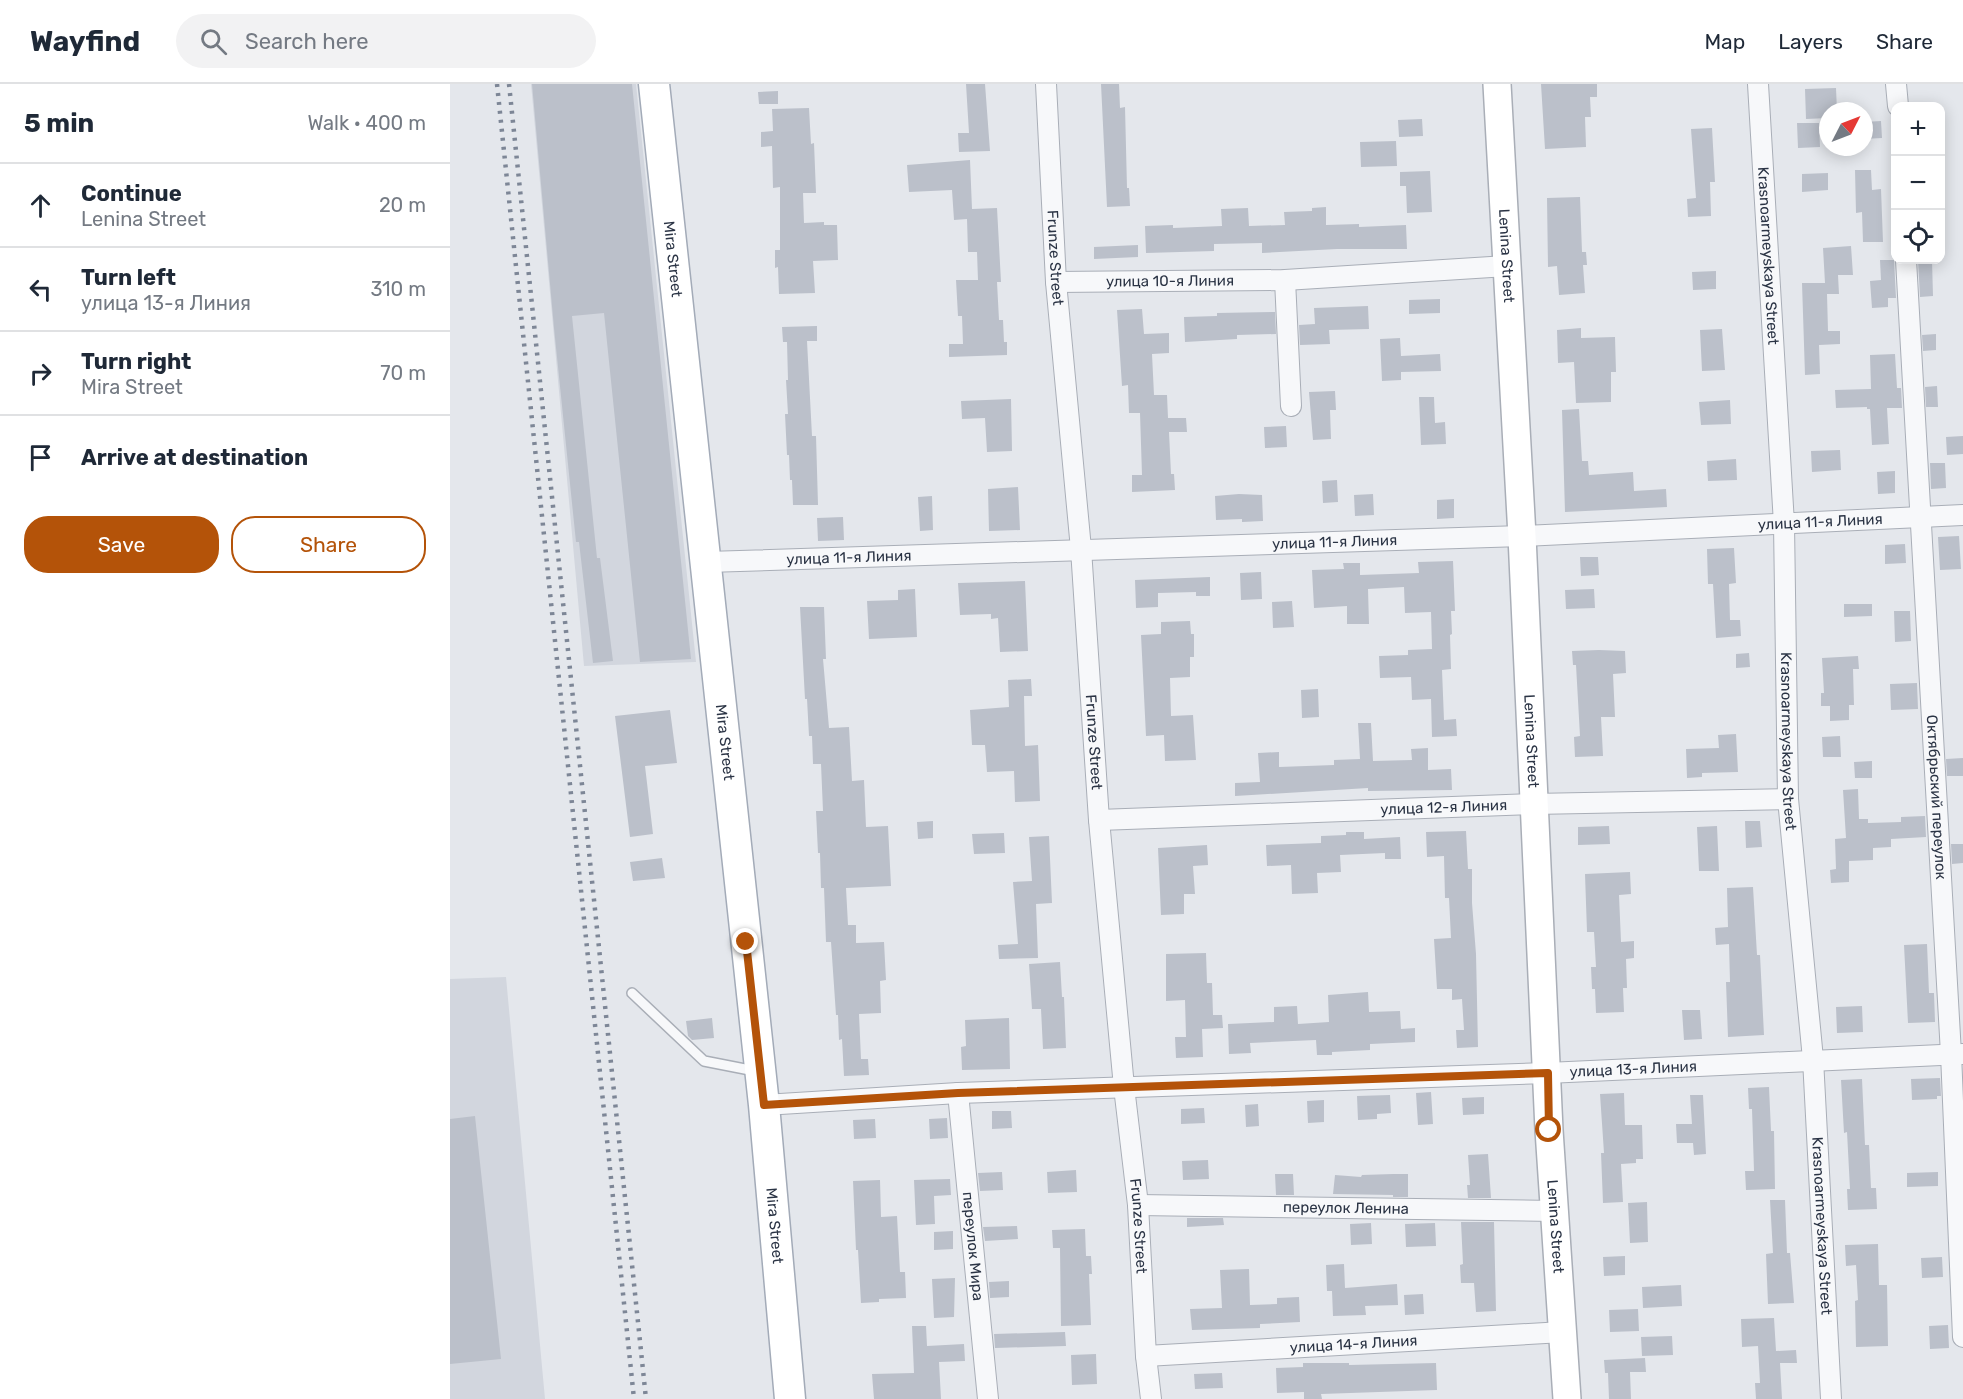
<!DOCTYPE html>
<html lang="en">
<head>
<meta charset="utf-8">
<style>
  body { margin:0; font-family:Rubik,sans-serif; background:#f2f2f3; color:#1f2937 }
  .controls { position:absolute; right:18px; top:18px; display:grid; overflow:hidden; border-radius:12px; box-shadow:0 3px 15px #0003 }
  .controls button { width:54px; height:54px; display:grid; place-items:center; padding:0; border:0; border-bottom:2px solid #e0e1e3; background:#fff; color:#1f2937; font:30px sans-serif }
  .compass { position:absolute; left:1369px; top:18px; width:54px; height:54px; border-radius:50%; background:#fff; box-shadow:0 3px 15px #0003; rotate:48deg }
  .stop { position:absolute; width:18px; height:18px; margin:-14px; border:4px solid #b45309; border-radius:50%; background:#fff }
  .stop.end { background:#b45309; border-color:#fff; box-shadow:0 2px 6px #0008 }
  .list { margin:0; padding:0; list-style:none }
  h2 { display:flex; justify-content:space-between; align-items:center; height:78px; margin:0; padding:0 24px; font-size:26px }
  h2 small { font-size:20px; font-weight:400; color:#747a83 }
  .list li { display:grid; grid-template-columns:39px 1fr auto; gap:18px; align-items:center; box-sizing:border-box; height:84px; padding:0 24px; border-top:2px solid #e0e1e3 }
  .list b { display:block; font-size:22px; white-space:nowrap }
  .list p { margin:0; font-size:20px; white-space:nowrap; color:#747a83 }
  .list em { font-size:20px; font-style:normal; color:#747a83 }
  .actions { display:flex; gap:12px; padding:18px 24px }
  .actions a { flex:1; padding:14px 0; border:2px solid #b45309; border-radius:24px; text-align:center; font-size:21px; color:#b45309 }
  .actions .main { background:#b45309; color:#fff }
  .icon { flex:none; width:33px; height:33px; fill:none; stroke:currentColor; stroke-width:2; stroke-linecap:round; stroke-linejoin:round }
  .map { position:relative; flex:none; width:1513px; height:1315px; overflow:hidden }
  header { display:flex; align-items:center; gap:36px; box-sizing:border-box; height:84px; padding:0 30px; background:#fff; border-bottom:2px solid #e0e1e3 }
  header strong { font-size:28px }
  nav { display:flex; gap:33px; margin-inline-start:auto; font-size:21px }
  .search { width:420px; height:54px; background:#f2f2f3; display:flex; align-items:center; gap:15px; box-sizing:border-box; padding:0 21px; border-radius:33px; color:#747a83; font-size:22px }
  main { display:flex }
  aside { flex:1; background:#fff }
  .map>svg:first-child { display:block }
  .built { fill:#d2d6de }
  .building { fill:#bbc0ca }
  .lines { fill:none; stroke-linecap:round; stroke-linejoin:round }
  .service-casing { stroke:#a9aeb7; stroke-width:12 }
  .minor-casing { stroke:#a9aeb7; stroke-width:22 }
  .secondary-casing { stroke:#a9aeb7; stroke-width:30 }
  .primary-casing { stroke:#a3abb8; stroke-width:33 }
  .service { stroke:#f7f8fa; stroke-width:9 }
  .minor { stroke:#f7f8fa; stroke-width:20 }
  .secondary { stroke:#fff; stroke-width:27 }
  .primary { stroke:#fff; stroke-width:30 }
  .rail { stroke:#7d8696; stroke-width:4.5; stroke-dasharray:3 6; stroke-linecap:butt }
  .route { stroke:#b45309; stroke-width:8 }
  .labels { text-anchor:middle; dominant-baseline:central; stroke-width:4.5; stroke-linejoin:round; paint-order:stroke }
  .street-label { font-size:15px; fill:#2b3445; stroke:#f4f6f9 }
</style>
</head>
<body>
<header>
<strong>Wayfind</strong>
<div class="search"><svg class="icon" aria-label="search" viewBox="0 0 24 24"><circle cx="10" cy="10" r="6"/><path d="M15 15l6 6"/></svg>Search here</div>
<nav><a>Map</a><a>Layers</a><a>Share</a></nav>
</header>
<main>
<aside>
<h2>5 min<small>Walk · 400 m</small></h2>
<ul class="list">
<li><svg class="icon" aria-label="ahead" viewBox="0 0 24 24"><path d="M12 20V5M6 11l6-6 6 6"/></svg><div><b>Continue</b><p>Lenina Street</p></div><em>20 m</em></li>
<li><svg class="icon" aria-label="left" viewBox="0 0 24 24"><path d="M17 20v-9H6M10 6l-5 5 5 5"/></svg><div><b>Turn left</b><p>улица 13-я Линия</p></div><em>310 m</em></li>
<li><svg class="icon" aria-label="right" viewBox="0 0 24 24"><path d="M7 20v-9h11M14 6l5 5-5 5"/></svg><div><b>Turn right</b><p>Mira Street</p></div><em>70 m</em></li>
<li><svg class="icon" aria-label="arrive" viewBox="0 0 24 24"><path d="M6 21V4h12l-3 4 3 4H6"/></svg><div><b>Arrive at destination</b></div></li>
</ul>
<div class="actions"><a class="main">Save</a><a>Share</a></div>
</aside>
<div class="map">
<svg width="1513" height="1315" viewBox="0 0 1513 1315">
  <rect width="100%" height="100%" fill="#e4e7ec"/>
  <path class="built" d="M81,0H186L246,578L134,582Z
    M56,893L95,1315H0V895Z"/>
  <path class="building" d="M82,0H182L241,575L190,578L154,229L122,232L147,474H150L163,577L143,579L129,458H126L104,244Z
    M516,0H535L540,67L509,68L508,49H519Z
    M651,0H669L670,24L675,23L677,104H679L680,122L657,123Z
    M1091,0H1147V13H1140L1141,33H1135L1136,63L1095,65Z
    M1386,4L1387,27H1378V34L1356,35L1355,5Z
    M328,7V20H309L308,8Z
    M359,24L361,60L364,59L366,109H353L354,139L374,138V141H387L388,176L363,177L365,209L329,210L328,183L325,184V166H330V103L323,104L322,62L311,63V48L323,47L322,25Z
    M972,35L973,52L949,53L948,36Z
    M1431,37L1432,54L1414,55V38Z
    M1347,39H1369L1370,63L1348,64Z
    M1262,44L1265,98H1260L1261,132L1238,133L1237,115L1246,114L1241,45Z
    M946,57L947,82L911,83L910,58Z
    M520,76L522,125L547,124L551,198H547L549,236H553L554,258H557V271L499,273V260H513L512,232H508L506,196H528L527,168H518L517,135L504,136L502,106L459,108L457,81Z
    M1405,86H1421L1422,106L1431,105L1433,158H1413L1412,128L1406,129Z
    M980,87L982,128L957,129L956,102H950V88Z
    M1378,89V106L1352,108V90Z
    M1130,113L1132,168H1136L1137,181H1133L1135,209L1109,211L1107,182L1098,183L1097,114Z
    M876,123V141L909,140V143L956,141L957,165H887L812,169V159L764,160V167L696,169L695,142L723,141V144L772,142L771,125L798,124L799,142L835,141L834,128L862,127V124Z
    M688,161V173L644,175V163Z
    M1401,162L1403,191H1388L1389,210H1377L1378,247H1390V260L1369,261L1370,290L1355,291L1352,199H1375L1373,164Z
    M1430,176H1444L1446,214H1438V223L1422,224L1420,197L1431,196Z
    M1468,176H1482L1483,212L1470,213Z
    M1266,187V205L1243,206L1242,188Z
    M990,215V229L959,230V216Z
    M918,222L919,245L879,246L880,260L850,261L849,241L865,240L864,224Z
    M692,225L694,250L719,249V269L702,270L704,311H717L718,334H736L737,348H719L721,390H724L725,406L682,408V391H692L690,329H679L678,301L672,302L667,226Z
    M825,228L826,250L787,251V255L735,258L734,233L767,232V229Z
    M367,242V257H357L362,352H366L368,421H343L342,396H340L339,371H337L335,330H338L336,296H338L337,258H333L332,243Z
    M1131,244V254L1165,253L1166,288H1161V318L1126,319L1124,278L1108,279L1107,246Z
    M1272,245L1275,286L1252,287L1250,246Z
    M1486,250V266L1473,267L1472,251Z
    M950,254L951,272L990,270L991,287L951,288V296L932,297L930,255Z
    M1445,270L1447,304H1451L1452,324H1437L1439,360L1422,361L1420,325H1417V323L1386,324L1385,306L1421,305L1420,271Z
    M1487,302L1488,323H1476L1475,303Z
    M885,307L886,326H880L881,355L863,356L859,308Z
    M969,313H984L985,339L995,338L996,360L971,361Z
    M561,315L562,367L537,368L535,334L512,335L511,317Z
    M1280,316L1281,340L1251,341L1249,318Z
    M1129,325L1132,377H1138L1139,391L1183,388L1184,407L1216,405L1217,423L1115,428L1112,326Z
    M836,342L837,363L815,364L814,343Z
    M1513,352V370L1497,371L1496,353Z
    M1390,366L1391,386L1362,388L1361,367Z
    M1286,375L1287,396L1258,397L1257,377Z
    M1480,379H1495L1496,404L1481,405Z
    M1445,387V409L1428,410L1427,388Z
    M887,396L888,418L873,419L872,397Z
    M568,403L570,446L539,447L538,405Z
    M789,410L812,411L813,437L792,438V435L766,436L765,412Z
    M923,410L924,431L905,432L904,411Z
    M482,412L483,446L470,447L468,413Z
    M1004,415V434L987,435V416Z
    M393,433L394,456L368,457L367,434Z
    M1509,452L1511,485L1490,486L1488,453Z
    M1455,460L1456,479L1435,480V461Z
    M1284,464L1286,499L1279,500L1280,536H1290L1291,552L1266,554L1263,500H1258L1257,465Z
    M1130,473H1148L1149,491L1131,492Z
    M1003,477L1005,527H1001L1002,550L1000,551L1001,585L992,586L994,636L1006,635L1007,652L982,653L981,615L962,616L961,593L930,594L929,572L958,571V566L982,565L981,528L955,529L954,503L918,505L919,540H897V522L864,524L862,486L894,485L893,479H910V491L969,489L968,478Z
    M811,488L812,515L791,516L790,489Z
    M760,493V512H746V508L708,509V523L686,524L685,496Z
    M575,497L578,567L550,568L548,534L541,535V530L510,531L508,499Z
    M465,505L467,553L419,555L417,517L448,516V506Z
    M1144,505L1145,524L1116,525L1115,506Z
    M842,517L844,543L823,544L822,518Z
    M1394,520H1422V532L1394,533Z
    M350,523H374L376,575H373L379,644L399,643L402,697L414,696L416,743L438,742L441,802L396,804L398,841H406V859L434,858L436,896L430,897L431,929L409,930L411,975H418L419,991L394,992L392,955L389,956L388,931H386L381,858H376L374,804H371L370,769H368L366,727H373L371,680H363L362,652H359L357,615H355Z
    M1444,527H1460L1461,557L1445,558Z
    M740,537L741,550H744V573H740V593L720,594L721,632L743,631L746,676L715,677L714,651L696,652L691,551L711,550V538Z
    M1149,566L1175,567L1176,589L1163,590L1165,633H1151L1153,672L1125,673L1124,653L1130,652L1126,581H1123L1122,567Z
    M1299,569L1300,583L1286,584V570Z
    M1408,572L1409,585H1403L1404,621H1399V636L1380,637V622H1371V609H1374L1372,574Z
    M581,595L582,612H574L575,662L588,661L590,717L565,718L564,687L537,688L535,661H522L520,626L559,623L558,596Z
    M1467,599L1468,625L1441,626L1440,600Z
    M868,605L869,633L852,634L851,606Z
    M220,626L227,679L195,682L203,750L180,753L165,632Z
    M908,639H921L923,677L962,676L961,665L978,664V686L1001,685L1002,706L918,707V704L785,712V699L810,698L808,669L829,668V683L884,681V676L910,675Z
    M1286,650L1288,688L1252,689V693L1237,694L1236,665L1269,664L1268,651Z
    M1390,652L1391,673H1373L1372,653Z
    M1513,674V692H1497L1496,675Z
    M1422,677V694H1405L1404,678Z
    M1408,705L1409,735H1418V739L1451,738V733L1475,732L1476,753L1441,755V763L1423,764V776L1399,777V798L1381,799L1380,786L1386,785L1385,755L1396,754L1393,706Z
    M483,737V754L468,755L467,738Z
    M1295,737H1310L1312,763L1296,764Z
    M1159,742L1160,760L1128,761V743Z
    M1267,742L1269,787H1249L1247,743Z
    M1016,747L1018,785H1022V819L1026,870L1028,963L1007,964L1006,946H1014L1012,915L1002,916V905H987L984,855L1001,854L999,814H995L994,772L977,773L976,748Z
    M896,748H914V755L950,753L951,775H935V769L890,771L891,788L867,789L868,809L842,810L841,781L817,782L816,761L871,759V752L896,751Z
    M554,749L555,769L524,770L522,750Z
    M599,752L602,819L586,820L588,874L549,875L548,861L568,860L563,798L582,797L579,753Z
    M1501,760H1513V779L1502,780Z
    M757,761L758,781L743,782L745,810H734V830L711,831L708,764Z
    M212,774L215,794L183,797L180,778Z
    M1180,788L1181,810L1169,811L1171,858L1184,857V874L1176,875L1177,904H1173L1174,928L1146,929L1145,905H1142L1141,883H1146L1144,848H1137L1135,790Z
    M1303,803L1307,871H1310L1314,951L1278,953L1276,898H1280L1279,860L1266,861L1265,844L1278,843L1277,804Z
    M1477,860L1479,909H1484L1485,938L1458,939L1454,861Z
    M756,869L757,899H762L763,931H772L773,944L752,945L753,973L726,974L725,953H736L735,916L716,917V870Z
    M610,878L612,913H614L616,964L593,965L591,925H582L579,880Z
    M918,908L919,928L950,927L951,945L965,944V958L920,960V966L882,968V971H867L866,956L800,959L801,969L779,970L778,940L824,938V923L847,922L848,940L879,938L878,911Z
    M1412,922L1413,948L1387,949L1386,923Z
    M1232,926H1250L1252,955L1234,956Z
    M262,934L264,954L242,956L238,952L236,937Z
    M559,934L560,985L512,986L511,963L516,962L515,936Z
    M1490,994L1491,1012H1487V1015L1462,1016L1461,995Z
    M1412,995L1415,1061H1419L1421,1104H1426L1427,1125L1398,1126L1397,1105H1400L1397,1048L1394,1049L1391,996Z
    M1319,1003L1321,1047H1324L1325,1105L1296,1106L1295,1087H1304L1302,1025H1299L1298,1004Z
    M981,1008L983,1040L968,1041L966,1009Z
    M1174,1009L1175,1041H1192L1193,1075H1186V1079L1171,1080L1173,1118L1153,1119L1151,1069H1154L1150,1010Z
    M940,1011L941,1029L927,1030V1035L908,1036L907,1012Z
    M1240,1011H1253L1256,1070L1244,1071L1243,1059H1227L1226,1040H1242Z
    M1034,1013V1030L1013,1031L1012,1014Z
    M874,1016V1038L858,1039L857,1017Z
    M808,1020L809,1042L796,1043L795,1021Z
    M754,1024L755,1039L731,1040V1025Z
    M542,1027H561L562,1044L542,1045Z
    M25,1032L51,1275L0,1280V1035Z
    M497,1034L498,1054L480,1055L479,1035Z
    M425,1035L426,1054L404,1055L403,1036Z
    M1038,1070L1041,1114H1018L1017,1101H1020L1018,1071Z
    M758,1076L759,1095L733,1096L732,1077Z
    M626,1086L627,1108L598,1109L597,1088Z
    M552,1088L553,1106L530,1107L528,1089Z
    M1488,1088V1102L1457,1103V1089Z
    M825,1090H843L844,1111H826Z
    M943,1090H958V1113H943V1111L883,1110L885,1091L911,1093L912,1091Z
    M500,1095L501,1111L484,1112L485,1140L466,1141L464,1096Z
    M430,1096L431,1133L447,1132L450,1188H455L456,1214L429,1215V1218L411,1219L408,1166H406L403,1097Z
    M1320,1116H1335L1337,1169H1340L1344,1219L1318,1220L1316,1170L1323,1169Z
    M1197,1118L1198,1158L1180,1159L1178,1119Z
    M737,1134H773L774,1141L737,1143Z
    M1011,1138H1044L1046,1227L1026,1228L1024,1199H1011L1010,1181L1013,1180Z
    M921,1139L922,1160L901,1161L900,1140Z
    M985,1139L986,1162L956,1163L955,1140Z
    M567,1142L568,1155L535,1157L533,1143Z
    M635,1145L636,1172H641L642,1190H639L641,1241L611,1242L610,1164H603L602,1146Z
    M503,1147V1165L484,1166V1148Z
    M1428,1160L1429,1201H1437L1438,1262L1406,1263L1405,1217L1408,1216L1406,1181L1396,1182L1395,1161Z
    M1175,1172V1191L1154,1192L1153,1173Z
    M1492,1173L1493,1193L1472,1194L1471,1174Z
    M894,1180L895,1204L947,1200L948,1221L915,1222L916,1231L883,1232L882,1207H877L876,1181Z
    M799,1185L800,1221L827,1220V1214L849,1213L850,1238L810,1240V1244L742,1246L740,1225L772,1224L770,1186Z
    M505,1194L504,1233L484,1234L482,1195Z
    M559,1197V1213L540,1214L539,1198Z
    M1231,1201L1232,1222L1193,1224L1192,1203Z
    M973,1210L974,1230L955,1231L954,1211Z
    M1188,1225L1189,1247L1160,1248L1159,1226Z
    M1324,1234L1326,1267L1346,1266L1347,1279H1330L1332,1315H1306L1305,1299H1310L1308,1262L1292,1263L1291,1235Z
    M1498,1241L1499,1264L1480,1265L1479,1242Z
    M462,1242H476L477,1262L514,1260L515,1277L489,1278L491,1315H424L422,1290L464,1289Z
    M615,1248L616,1262L545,1264L544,1250Z
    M1222,1252L1223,1271L1192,1272L1191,1253Z
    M646,1270L647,1300L622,1301L621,1271Z
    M1195,1274L1196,1288H1180L1181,1315H1159L1158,1289H1155L1154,1276Z
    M853,1279H899V1281L986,1279L987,1306L871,1310L872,1315H854V1308L827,1309L826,1284L853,1283Z
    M772,1289L773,1304L745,1305L744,1290Z"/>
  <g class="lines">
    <defs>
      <path id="service" d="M182,909L254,977L305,987"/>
      <g id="minor">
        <path id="s1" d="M596,0L606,198L631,465L649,736L674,1003L688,1121L696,1272L701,1315"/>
        <path id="s2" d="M1308,0L1334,440L1338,715L1363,975L1381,1315"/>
        <path d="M1446,0L1448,22"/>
        <path id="s3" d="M1456,176L1501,970L1513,1253"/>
        <path d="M835,196L841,322"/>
        <path id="s4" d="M606,198L835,196L1057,182"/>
        <path id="s5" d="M257,478L1072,452L1513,431"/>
        <path id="s6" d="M649,736L1083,720L1338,715"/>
        <path id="s7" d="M508,1009L538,1315"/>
        <path id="s8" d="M314,1021L508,1009L1097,989L1513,970"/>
        <path id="s9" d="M688,1121L1104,1127"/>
        <path id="s10" d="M696,1272L1113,1248"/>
      </g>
      <g id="secondary">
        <path id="s11" d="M1047,0L1072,452L1099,1046L1117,1315"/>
      </g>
      <g id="primary">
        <path id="s12" d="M204,0L314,1021L340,1315"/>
      </g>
    </defs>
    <use href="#service" class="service-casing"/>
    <use href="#minor" class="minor-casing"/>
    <use href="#secondary" class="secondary-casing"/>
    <use href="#primary" class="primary-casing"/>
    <use href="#service" class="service"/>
    <use href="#minor" class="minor"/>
    <use href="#secondary" class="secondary"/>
    <use href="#primary" class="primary"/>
    <path class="rail" d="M47,0L184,1315
      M59,0L196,1315"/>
  </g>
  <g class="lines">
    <path class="route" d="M296,858L314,1021L508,1009L1098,989L1099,1046"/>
  </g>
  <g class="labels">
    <g class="street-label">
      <text stroke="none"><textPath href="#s11" startOffset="172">Lenina Street</textPath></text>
      <text stroke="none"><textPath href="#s2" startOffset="172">Krasnoarmeyskaya Street</textPath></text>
      <text stroke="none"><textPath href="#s12" startOffset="176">Mira Street</textPath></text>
      <text stroke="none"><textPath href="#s1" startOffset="174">Frunze Street</textPath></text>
      <text stroke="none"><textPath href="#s4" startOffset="114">улица 10-я Линия</textPath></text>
      <text stroke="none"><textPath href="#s5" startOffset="1114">улица 11-я Линия</textPath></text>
      <text stroke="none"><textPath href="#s5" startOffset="628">улица 11-я Линия</textPath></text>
      <text stroke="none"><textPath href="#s5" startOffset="142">улица 11-я Линия</textPath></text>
      <text stroke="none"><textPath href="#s12" startOffset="662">Mira Street</textPath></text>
      <text stroke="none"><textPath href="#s1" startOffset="660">Frunze Street</textPath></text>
      <text stroke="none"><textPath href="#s11" startOffset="658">Lenina Street</textPath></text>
      <text stroke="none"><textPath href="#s2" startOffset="658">Krasnoarmeyskaya Street</textPath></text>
      <text stroke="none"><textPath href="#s3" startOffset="538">Октябрьский переулок</textPath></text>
      <text stroke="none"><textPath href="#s6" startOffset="345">улица 12-я Линия</textPath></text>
      <text stroke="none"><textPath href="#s8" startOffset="870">улица 13-я Линия</textPath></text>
      <text stroke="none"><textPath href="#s9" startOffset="208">переулок Ленина</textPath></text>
      <text stroke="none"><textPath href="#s12" startOffset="1148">Mira Street</textPath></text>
      <text stroke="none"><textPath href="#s1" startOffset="1146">Frunze Street</textPath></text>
      <text stroke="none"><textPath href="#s2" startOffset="1144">Krasnoarmeyskaya Street</textPath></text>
      <text stroke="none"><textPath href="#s11" startOffset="1144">Lenina Street</textPath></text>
      <text stroke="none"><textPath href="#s7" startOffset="154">переулок Мира</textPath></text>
      <text stroke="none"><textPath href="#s10" startOffset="208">улица 14-я Линия</textPath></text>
    </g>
  </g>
</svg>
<div class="controls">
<button>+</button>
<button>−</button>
<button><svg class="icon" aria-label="locate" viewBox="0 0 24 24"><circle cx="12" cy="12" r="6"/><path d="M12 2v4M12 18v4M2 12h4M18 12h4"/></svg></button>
</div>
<svg class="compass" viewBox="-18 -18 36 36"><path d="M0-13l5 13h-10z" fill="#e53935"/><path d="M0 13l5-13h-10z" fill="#747a83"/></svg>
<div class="stop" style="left:1099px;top:1046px"></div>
<div class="stop end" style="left:296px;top:858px"></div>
</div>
</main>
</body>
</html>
